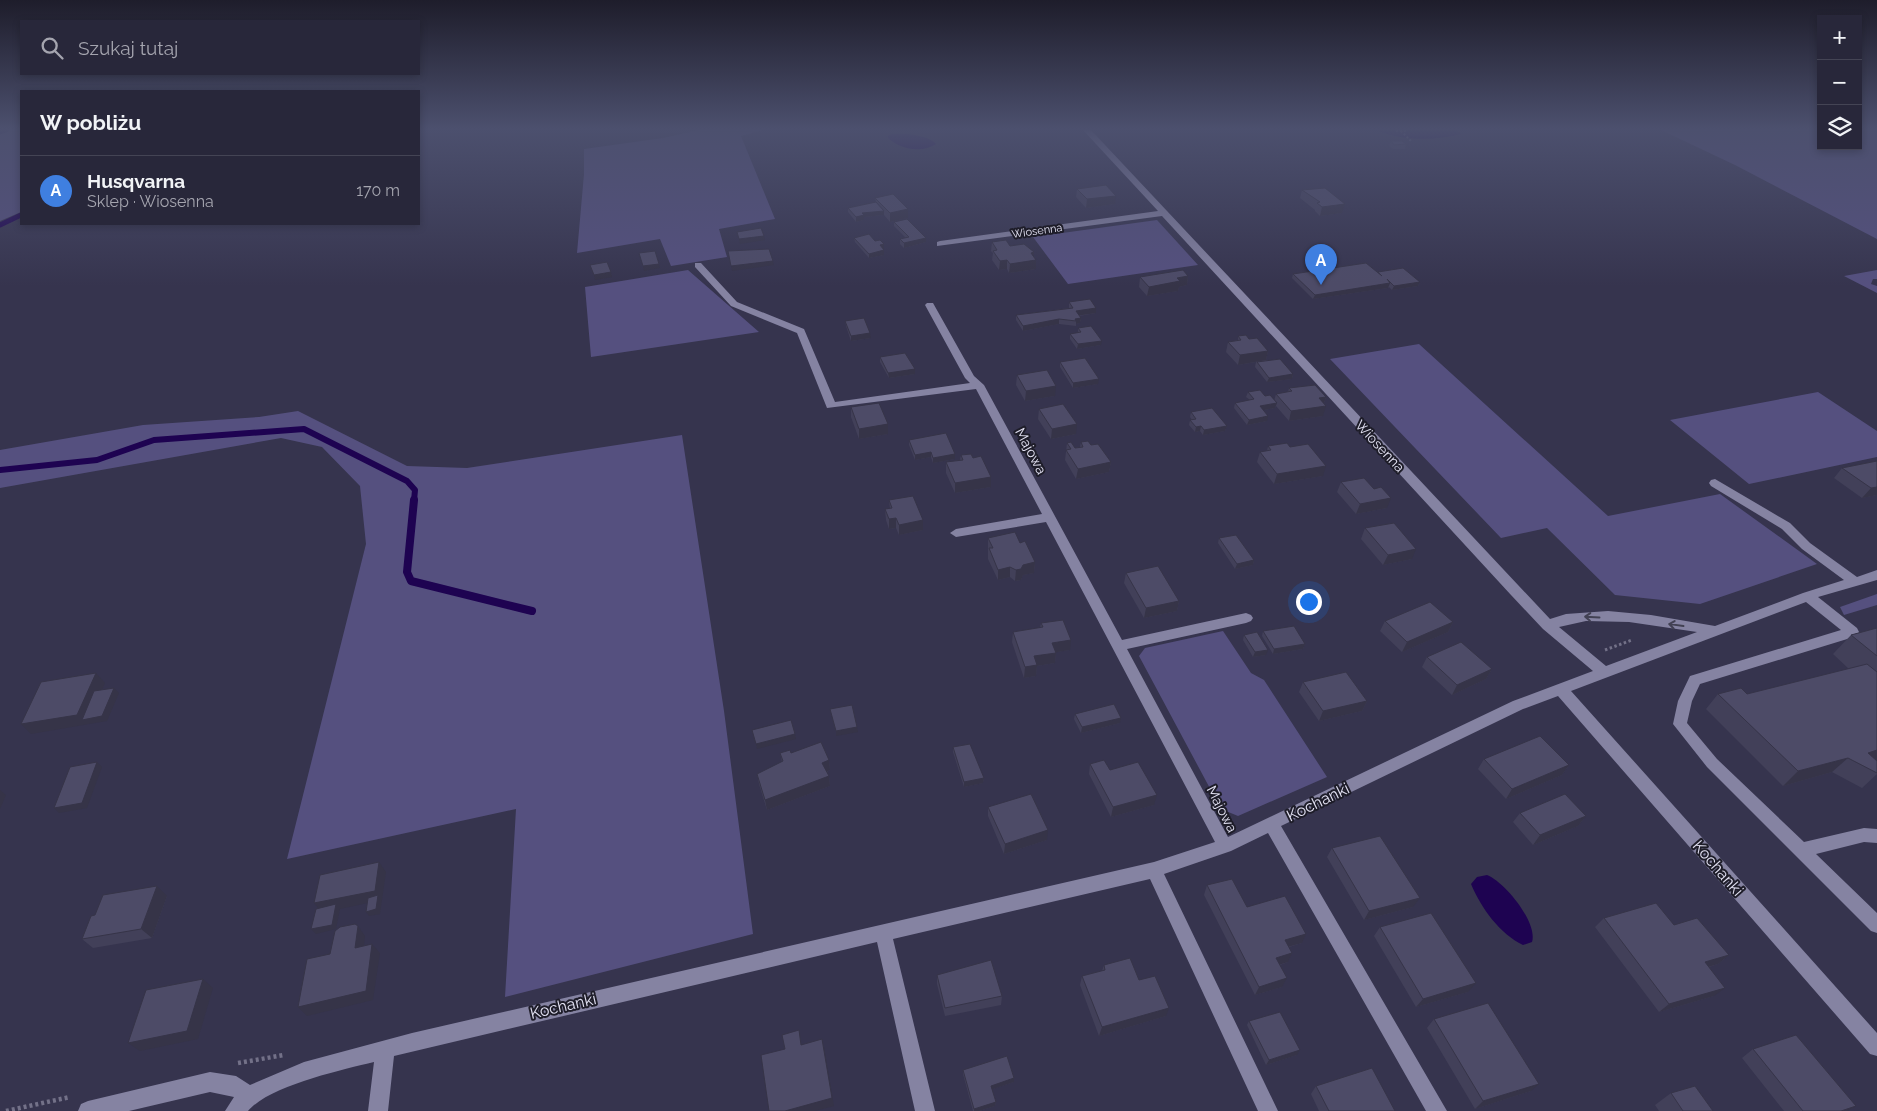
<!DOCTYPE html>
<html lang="pl">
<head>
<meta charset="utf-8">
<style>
  body { margin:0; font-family:Raleway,sans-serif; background:#343345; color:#f1f3f6 }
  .controls { position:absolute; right:15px; top:15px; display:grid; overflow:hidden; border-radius:0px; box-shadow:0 2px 8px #0003 }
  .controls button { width:45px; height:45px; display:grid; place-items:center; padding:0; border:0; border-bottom:1px solid #444454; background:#28273a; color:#f1f3f6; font:25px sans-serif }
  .you { position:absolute; left:1308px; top:601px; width:18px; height:18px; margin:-12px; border:4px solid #fff; border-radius:50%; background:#1a73e8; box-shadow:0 0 0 8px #1a73e833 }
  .badge { display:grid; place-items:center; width:32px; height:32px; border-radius:50%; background:#8c9099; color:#fff; font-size:16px; font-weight:700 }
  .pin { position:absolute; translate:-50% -41px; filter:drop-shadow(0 1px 2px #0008) }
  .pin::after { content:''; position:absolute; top:26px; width:18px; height:15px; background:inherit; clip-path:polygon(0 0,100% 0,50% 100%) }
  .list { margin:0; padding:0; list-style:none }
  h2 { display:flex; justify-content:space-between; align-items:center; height:65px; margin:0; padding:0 20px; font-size:21px }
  h2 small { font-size:16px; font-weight:400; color:#a5a5af }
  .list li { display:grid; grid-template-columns:32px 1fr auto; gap:15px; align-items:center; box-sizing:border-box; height:70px; padding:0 20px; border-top:1px solid #444454 }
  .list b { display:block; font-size:19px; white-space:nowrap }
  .list p { margin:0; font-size:16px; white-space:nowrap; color:#a5a5af }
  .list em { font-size:16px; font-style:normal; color:#a5a5af }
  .icon { flex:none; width:28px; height:28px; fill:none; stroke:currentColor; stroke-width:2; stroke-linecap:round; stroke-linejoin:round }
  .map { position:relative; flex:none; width:1877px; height:1111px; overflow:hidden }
  .search { position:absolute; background:#28273a; box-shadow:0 2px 8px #0003; left:20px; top:20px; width:400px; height:55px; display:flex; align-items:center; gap:12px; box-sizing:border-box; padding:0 18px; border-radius:0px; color:#a5a5af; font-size:19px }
  .panel { position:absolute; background:#28273a; box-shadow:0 2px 8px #0003; left:20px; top:90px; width:400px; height:135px; border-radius:0px }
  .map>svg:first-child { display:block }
  .green { fill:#55507f }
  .water { fill:#1e0351 }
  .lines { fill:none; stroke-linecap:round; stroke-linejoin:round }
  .stream-far2 { stroke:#1e0351; stroke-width:5 }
  .stream-far1 { stroke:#1e0351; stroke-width:6 }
  .stream { stroke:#1e0351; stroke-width:8 }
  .path-far2 { stroke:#737188; stroke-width:2; stroke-dasharray:2 2; stroke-linecap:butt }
  .path-far1 { stroke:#737188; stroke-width:3; stroke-dasharray:2.5 2.5; stroke-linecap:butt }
  .path { stroke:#737188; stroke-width:4.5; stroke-dasharray:3 3; stroke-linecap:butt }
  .minor { fill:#8583a2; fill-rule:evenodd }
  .wall { fill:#424059 }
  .shaded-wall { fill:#363448 }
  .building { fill:#4d4b67; stroke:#363448 }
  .oneway { stroke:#424153 }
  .labels { text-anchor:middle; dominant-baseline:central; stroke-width:4; stroke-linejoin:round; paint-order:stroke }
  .far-street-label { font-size:11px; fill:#e3e2f3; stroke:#1e1d29 }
  .street-label { font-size:14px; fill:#e3e2f3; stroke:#1e1d29 }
  .near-street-label { font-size:16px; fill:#e3e2f3; stroke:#1e1d29 }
</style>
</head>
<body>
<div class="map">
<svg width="1877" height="1111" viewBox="0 0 1877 1111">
  <rect width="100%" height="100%" fill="#36344e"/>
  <path class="green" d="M0,130H21V212L0,221Z
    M699,130H764L741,136L775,219L719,229L727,257L671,266L660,239L577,253L584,174V149L663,138Z
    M1661,130H1821V146H1858V130H1877V239L1735,165Z
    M1157,220L1198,265L1068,284L1033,237Z
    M688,270L759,332L591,357L585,287Z
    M1877,270V279H1873L1871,284L1877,286V293L1844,276Z
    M1419,344L1608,516L1720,494L1817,564L1700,604L1615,595L1547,528L1501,538L1330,359Z
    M1818,392L1877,431V457L1749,484L1670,420Z
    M298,411L407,466L467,468L682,435L724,711L753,934L505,997L516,809L287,859L366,544L360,486L322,447L281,438L0,488V450L143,425L259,417Z
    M1877,594V605L1844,615L1840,607Z
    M1223,631L1251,673L1264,680L1327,777L1238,816L1221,809L1139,656L1145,648Z"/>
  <path class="water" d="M1376,130H1455L1461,134C1432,141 1404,141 1376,130Z
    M892,134C904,133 928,135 936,144C922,153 901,150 888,138V136Z
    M1487,875C1505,882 1538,923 1532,942L1523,945C1500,934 1481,908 1471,884L1477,877Z"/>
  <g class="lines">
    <path class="stream-far2" d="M0,132L6,130
      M0,225L21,215"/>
    <path class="stream-far1" d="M0,470L97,460L154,440L304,429L407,481L415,490L414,501"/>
    <path class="stream" d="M414,500L407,572L411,581L532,611"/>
    <path class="path-far2" d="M1396,131H1407
      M1401,131L1412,142"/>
    <path class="path-far1" d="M1605,650L1632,640"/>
    <path class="path" d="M238,1063L284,1055
      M6,1111L70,1097"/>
    <path class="minor" d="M1083,130H1091L1550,619L1566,614L1608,611L1651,615L1715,626L1803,593L1844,580L1802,549L1782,529L1711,486L1709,483L1711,480L1715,479L1790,523L1810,543L1857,577L1877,570V580L1818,597L1857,628L1859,632L1857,636L1700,684L1692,701L1687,723L1717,759L1804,842L1864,828L1877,829V843L1864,842L1816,854L1877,913V933L1871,931L1707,767L1673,724L1678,701L1690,676L1841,630L1806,602L1571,691L1877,1033V1056L1870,1054L1558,696L1523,709L1281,826L1447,1111H1426L1268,833L1231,851L1164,874L1278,1111H1258L1150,879L893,939L935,1111H915L877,942L394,1056L388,1111H368L374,1062C341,1070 269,1086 248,1111H225L234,1097L210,1092L129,1111H78L81,1104L88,1101L210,1072L236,1076L250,1085L304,1062L412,1033L1154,862L1215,842L1046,522L956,537L950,533L956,529L1042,514L976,389L827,408L797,333L731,306L695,267V263H701L737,302L804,329L835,402L970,383L965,378L925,305L927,303H933L974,376L984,385L1122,640L1246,613L1251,615L1253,618L1251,621L1246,623L1127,649L1228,837L1513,701L1593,671L1543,629L1511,595L1162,216L937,246V242L940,241L1158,211ZM1586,621L1629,622L1697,632L1606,666L1559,627Z"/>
  </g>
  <path class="wall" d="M1391,141L1406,144L1405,149H1393L1389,146Z
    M1077,189L1115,204L1086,208L1076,197Z
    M1302,190L1342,213L1320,216L1315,211V210L1300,198Z
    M875,198L908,209V218L890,222L884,215L864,217V220L856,222L848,212V208L876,202Z
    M894,222L926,238V242L904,248L900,244V239L906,238L894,226Z
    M854,238L875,241L884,244V249H883L884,250V255L869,258L855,242Z
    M992,242L1034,252L1033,256L1036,260V269L1009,273L1007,269L999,270L992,260L993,253L991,251Z
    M1378,272L1420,282L1418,286L1392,290L1389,287L1388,288L1313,299L1292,278L1293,274L1378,273Z
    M1188,276L1187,285L1179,287L1178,291L1147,296L1139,287L1140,277Z
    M1069,302L1096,308V313L1079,316L1081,318L1080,323L1076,324V326L1059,324L1023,331L1016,320V315L1069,308Z
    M845,321L871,338L851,341L846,326Z
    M1078,328L1101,345L1077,349L1070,339V334L1078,333Z
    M1238,336L1249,339L1268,351L1266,360L1293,374L1292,379L1267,382L1255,367L1256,362L1238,365L1226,352L1228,342L1238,340Z
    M880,357L915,374L889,378L880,362Z
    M1060,362L1098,384L1073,388L1060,367Z
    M1017,375L1055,396L1025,401L1016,385Z
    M1289,388L1326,397L1324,403L1323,416L1289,421L1276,406L1275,408L1264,410L1267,421L1247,425L1234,408L1235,403L1250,400L1246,397L1248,392L1265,396L1274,401L1276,394L1288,392Z
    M851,407L888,434L859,439L851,417Z
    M1039,409L1076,434L1051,439L1038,419Z
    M1191,412L1227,426L1225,431L1203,435L1200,431L1195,432L1189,425L1190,420H1192L1190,417Z
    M909,440L955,459L933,463L931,457L915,460L909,445Z
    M1081,442L1091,445L1111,462L1109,472L1076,479L1065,460L1067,443L1075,448L1080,447Z
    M1268,446L1290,447L1323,476L1274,484L1257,462L1260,452L1267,451Z
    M961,455L973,458L991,477V487L955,493L946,473V462L960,460Z
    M1877,461V495L1862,498L1834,478L1842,468Z
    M1341,482L1374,489L1387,508L1356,514L1337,492Z
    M889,500L923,520V530L899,535L896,528L889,529L886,520L885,509H890Z
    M1365,528L1412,559L1383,565L1361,539Z
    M988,538L1020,543L1035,562L1034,573L1023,575L1021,580L1015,581L1010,577L998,580L988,559Z
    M1219,538L1254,560L1253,565L1235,569L1218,543Z
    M1126,573L1179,601L1177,611L1144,618L1124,583Z
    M1385,621L1453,622L1448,632L1402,652L1380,631Z
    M1041,623L1070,650L1056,652L1055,663L1037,666L1036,676L1024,678L1012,642L1013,632L1040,628Z
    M1877,628V774L1862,788L1832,772L1783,786L1706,709L1718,694H1747L1849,669L1833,654L1851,635Z
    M1263,631L1305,644L1303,649L1273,654L1262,636Z
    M1244,635L1266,655L1253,657L1243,640Z
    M1427,657L1492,669L1486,679L1452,695L1422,667Z
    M1303,682L1367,701L1362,711L1319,721L1299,692Z
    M1075,714L1120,723L1081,733L1074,719Z
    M953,747L984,778L983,783L964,787L953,752Z
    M780,753H791L829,760L830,770L827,772L829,776L830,786L767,810L759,784L757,774L782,762Z
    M1484,759L1569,765L1562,775L1506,799L1478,769Z
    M1090,764L1110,770L1154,805L1111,817L1089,774Z
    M988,807L1047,840L1004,854L988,816Z
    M1520,813L1586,816L1578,826L1533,845L1513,822Z
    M1332,848L1413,907L1364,920L1327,857Z
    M1207,885L1247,907L1302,943L1289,947L1288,962L1280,965L1282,987L1255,995L1204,895Z
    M167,896L152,938L93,948L82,939L95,915Z
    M1604,918L1674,925L1729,955L1718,964L1709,967L1714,996L1659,1012L1595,927Z
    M1380,927L1468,992L1416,1007L1374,936Z
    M1104,965L1139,980L1166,1016L1099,1036L1080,985L1082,976L1102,971Z
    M937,975L1002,996L1001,1005L945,1016L937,984Z
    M1434,1019L1531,1091L1475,1109L1427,1028Z
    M1249,1021L1297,1055L1266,1065L1247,1025Z
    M1753,1049L1847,1111H1784L1742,1058Z
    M963,1070L1014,1078V1082L992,1089L996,1102L995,1106L979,1111H973L963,1074Z
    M1316,1086L1395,1111H1319L1311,1094Z
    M1671,1093L1713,1111H1659L1655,1105Z"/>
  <path class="shaded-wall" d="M1116,196L1115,204L1086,208L1087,199Z
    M1345,204L1342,213L1320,216L1322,207Z
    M908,209V218L890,222V213Z
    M884,211V215L864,217V220L856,222V217L862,213Z
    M764,236L765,240L740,244L739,239Z
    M926,238V242L904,248V243Z
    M884,244V249L880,250V245Z
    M884,250V255L869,258V254Z
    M1034,252L1033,260H1036V269L1009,273L1010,264Z
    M1007,260V269L999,270L1000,261Z
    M773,261L774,265L732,271L731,266Z
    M659,264L660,268L644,271L643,266Z
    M611,272L612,277L595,280L594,275Z
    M1188,276L1187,285L1179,287L1178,291L1147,296L1149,287L1177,278Z
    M1420,282L1418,286L1392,290L1394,286Z
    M1390,283L1388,288L1313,299L1315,295Z
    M1096,308V313L1075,316L1076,311Z
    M1081,318L1080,323L1076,324V321L1075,319Z
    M1059,319V324L1023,331V326Z
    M870,333L871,338L851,341V336Z
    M1102,341L1101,345L1077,349L1078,344Z
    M1268,351L1266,360L1238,365L1240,355Z
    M915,369V374L889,378L888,373Z
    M1293,374L1292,379L1267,382L1269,378Z
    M1099,379L1098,384L1073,388V383Z
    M1056,386L1055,396L1025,401L1026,391Z
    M1326,397L1323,406H1326L1323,416L1289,421L1291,411L1319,398Z
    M1277,403L1275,408L1259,411L1260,406Z
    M1268,416L1267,421L1247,425L1249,420Z
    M888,424V434L859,439V429Z
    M1077,424L1076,434L1051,439L1052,429Z
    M1201,426L1200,431L1195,432L1196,427Z
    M1227,426L1225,431L1203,435L1204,430Z
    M931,452V457L915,460V455Z
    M955,454V459L933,463V458Z
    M1111,462L1109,472L1076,479L1078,469Z
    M1326,466L1323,476L1274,484L1277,474Z
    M991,477V487L955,493V483Z
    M1877,487V495L1862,498L1871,488Z
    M1391,498L1387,508L1356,514L1360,504Z
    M896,518V528L889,529V519Z
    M923,520V530L899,535V525Z
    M1416,549L1412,559L1383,565L1388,555Z
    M1254,560L1253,565L1235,569L1237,564Z
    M1035,562L1034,573L1023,575L1021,580L1015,581L1016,570L1023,565Z
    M1010,567V577L998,580V570Z
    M1179,601L1177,611L1144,618L1146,608Z
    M1453,622L1448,632L1402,652L1407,642Z
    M1071,640L1070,650L1051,653L1052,643Z
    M1305,644L1303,649L1273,654L1274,649Z
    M1268,650L1266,655L1253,657L1255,652Z
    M1056,653L1055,663L1037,666L1036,676L1024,678L1025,667L1034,656Z
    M1492,669L1486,679L1452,695L1457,685Z
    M96,673L105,683L90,718L114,688L119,693L107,721L31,734L21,724Z
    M1367,701L1362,711L1319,721L1323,711Z
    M1121,718L1120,723L1081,733L1082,727Z
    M857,727L858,732L836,736V731Z
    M795,734L796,739L757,749L756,744Z
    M1877,750V761L1868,753Z
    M1848,758L1832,772L1783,786L1798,771Z
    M829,760L830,770L824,773L822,763Z
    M97,762L102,767L87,808L59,813L54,808Z
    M1569,765L1562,775L1506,799L1512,789Z
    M829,776L830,786L767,810L765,800Z
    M984,778L983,783L964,787V782Z
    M0,790L6,795L0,809Z
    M1157,795L1154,805L1111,817L1113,807Z
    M1586,816L1578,826L1533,845L1540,835Z
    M1048,830L1047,840L1004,854L1005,844Z
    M379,862L386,872L380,914L369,916L366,912L377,901L340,909L336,929L316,934L311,929L322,913L314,903Z
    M157,886L167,896L152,938L141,929Z
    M1420,898L1413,907L1364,920L1369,911Z
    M358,926L365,936L363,957L355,948Z
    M1306,934L1302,943L1280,949L1285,940Z
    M372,944L380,953L373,1000L307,1016L298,1007Z
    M1292,953L1288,962L1272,967L1276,958Z
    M1729,955L1718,964L1694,971L1705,962Z
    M1287,978L1282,987L1255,995L1259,987Z
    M203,979L213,988L198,1039L140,1051L128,1043Z
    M1476,983L1468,992L1416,1007L1423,999Z
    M1725,988L1714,996L1659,1012L1669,1004Z
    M1169,1008L1166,1016L1099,1036L1102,1027Z
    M824,1047L834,1106L815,1111H785Z
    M1300,1050L1297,1055L1266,1065L1269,1060Z
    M1014,1078V1082L990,1090L991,1086Z
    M1539,1084L1531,1091L1475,1109L1483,1101Z
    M996,1102L995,1106L979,1111H974V1109Z
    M1856,1106L1847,1111H1841Z"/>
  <path class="building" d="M1391,141H1402L1406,144L1394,145Z
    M1106,185L1116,196L1087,199L1077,189Z
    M1325,188L1345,204L1322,207L1317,203L1320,202L1302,190Z
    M893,194L908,209L890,213L875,198Z
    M876,202L884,211L862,213L864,215L856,217L848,208Z
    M907,219L926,238L904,243L900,239L909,237L894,222Z
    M761,228L764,236L739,239L737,232Z
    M869,234L875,241L880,240L884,244L880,245L884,250L869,254L854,238Z
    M1006,240L1010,246L1024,244L1034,252L1031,253L1036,260L1010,264L1007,260L1000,261L993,251L997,250L992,242Z
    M769,249L773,261L731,266L728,251Z
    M655,251L659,264L643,266L639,253Z
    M607,262L611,272L594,275L590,265Z
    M1366,263L1382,276L1378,272L1403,268L1420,282L1394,286L1387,279L1390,283L1315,295L1293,274Z
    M1183,270L1188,276L1177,278L1180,281L1149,287L1140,277Z
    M1090,299L1096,308L1076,311L1081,318L1075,319L1076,321L1059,319L1023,326L1016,315L1073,308L1069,302Z
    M864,318L870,333L851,336L845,321Z
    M1091,326L1102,341L1078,344L1070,334L1081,332L1078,328Z
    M1246,335L1249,339L1257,338L1268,351L1240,355L1228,342L1241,340L1238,336Z
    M905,353L915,369L888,373L880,357Z
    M1085,358L1099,379L1073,383L1060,362Z
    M1280,359L1293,374L1269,378L1257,362Z
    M1047,370L1056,386L1026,391L1017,375Z
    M1315,385L1326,397L1319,398L1326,406L1291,411L1276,394L1292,391L1289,388Z
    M1260,390L1265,396L1270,395L1277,403L1260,406L1268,416L1249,420L1235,403L1254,399L1248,392Z
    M879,403L888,424L859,429L851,407Z
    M1063,404L1077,424L1052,429L1039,409Z
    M1212,408L1227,426L1204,430L1201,426L1196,427L1190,420L1196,419L1191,412Z
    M946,433L955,454L933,458L931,452L915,455L909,440Z
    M1088,441L1091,445L1098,444L1111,462L1078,469L1066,450L1071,449L1067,443L1071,442L1075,448L1083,447L1081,442Z
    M1287,443L1290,447L1308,444L1326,466L1277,474L1260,452L1271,450L1268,446Z
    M971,454L973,458L981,456L991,477L955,483L946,462L963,460L961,455Z
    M1877,461V487L1871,488L1842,468Z
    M1364,478L1374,489L1381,487L1391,498L1360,504L1341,482Z
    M913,496L923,520L899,525L896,518L889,519L885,509L892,508L889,500Z
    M1394,523L1416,549L1388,555L1365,528Z
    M1015,532L1020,543L1025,541L1035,562L1023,565L1021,569L1016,570L1010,567L998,570L989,548H993L988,538Z
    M1236,535L1254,560L1237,564L1219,538Z
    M1158,566L1179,601L1146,608L1126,573Z
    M1430,602L1453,622L1407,642L1385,621Z
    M1063,620L1071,640L1052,643L1056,653L1034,656L1037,665L1025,667L1013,632L1043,627L1041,623Z
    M1294,626L1305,644L1274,649L1263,631Z
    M1877,628V656L1851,635Z
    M1257,632L1268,650L1255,652L1244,635Z
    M1461,642L1492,669L1457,685L1427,657Z
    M1867,664L1877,672V750L1868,753L1877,761V773L1848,758L1798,771L1718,694L1741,688L1747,694Z
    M1346,672L1367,701L1323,711L1303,682Z
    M96,673L77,715L21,724L41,682Z
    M114,688L102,716L82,720L94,691Z
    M1114,704L1121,718L1082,727L1075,714Z
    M852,705L857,727L836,731L830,709Z
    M791,720L795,734L756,744L752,730Z
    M1540,736L1569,765L1512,789L1484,759Z
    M821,742L829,760L822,763L829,776L765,800L757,774L783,761L780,753L790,750L791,753Z
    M970,744L984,778L964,782L953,747Z
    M1104,760L1110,770L1138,762L1157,795L1113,807L1090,764Z
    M97,762L82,803L54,808L70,767Z
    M1031,794L1048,830L1005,844L988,807Z
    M1565,794L1586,816L1540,835L1520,813Z
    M1380,836L1420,898L1369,911L1332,848Z
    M379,862L375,891L314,903L320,875Z
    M1232,879L1247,907L1285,896L1306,934L1285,940L1292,953L1276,958L1287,978L1259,987L1207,885Z
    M157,886L141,929L82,939L91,916L95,915L103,895Z
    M378,895L376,909L366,912L368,898Z
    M1656,903L1674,925L1697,918L1729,955L1705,962L1725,988L1669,1004L1604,918Z
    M336,904L332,925L311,929L316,909Z
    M1431,913L1476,983L1423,999L1380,927Z
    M355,924L358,926L355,948L372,944L366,991L298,1007L307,959L330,954L335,931L340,927Z
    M1130,958L1139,980L1155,976L1169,1008L1102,1027L1082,976L1105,970L1104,965Z
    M991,960L1002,996L945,1008L937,975Z
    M203,979L187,1031L128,1043L146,990Z
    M1488,1003L1539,1084L1483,1101L1434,1019Z
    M1280,1012L1300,1050L1269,1060L1249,1021Z
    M799,1030L801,1045L822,1039L832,1098L785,1111H769L761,1055L785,1049L782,1035Z
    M1796,1035L1856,1106L1841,1111H1803L1753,1049Z
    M1007,1056L1014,1078L991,1086L996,1102L974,1109L963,1070Z
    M1372,1068L1395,1111H1329L1316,1086Z
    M1695,1086L1713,1111H1683L1671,1093Z"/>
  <defs><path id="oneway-shaft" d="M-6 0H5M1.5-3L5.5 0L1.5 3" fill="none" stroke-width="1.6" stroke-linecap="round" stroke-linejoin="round" transform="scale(1.25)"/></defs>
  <g class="oneway">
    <use href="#oneway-shaft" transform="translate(1592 617) rotate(-177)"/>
    <use href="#oneway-shaft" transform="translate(1676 625) rotate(-172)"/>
  </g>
  <linearGradient id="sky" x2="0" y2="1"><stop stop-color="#1e1d2b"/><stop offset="0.45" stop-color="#4c506e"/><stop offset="1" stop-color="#4c506e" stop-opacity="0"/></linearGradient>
  <rect width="1877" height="286" fill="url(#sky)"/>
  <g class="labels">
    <g class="far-street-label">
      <text transform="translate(1037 231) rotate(-8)">Wiosenna</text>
    </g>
    <g class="street-label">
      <text transform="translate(1380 446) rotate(47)">Wiosenna</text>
      <text transform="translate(1031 451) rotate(62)">Majowa</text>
      <text transform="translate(1222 809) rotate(63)">Majowa</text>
    </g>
    <g class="near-street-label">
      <text transform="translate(1318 802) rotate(-26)">Kochanki</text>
      <text transform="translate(1718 868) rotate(49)">Kochanki</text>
      <text transform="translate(563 1006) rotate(-13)">Kochanki</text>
    </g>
  </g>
</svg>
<div class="controls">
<button>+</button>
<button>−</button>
<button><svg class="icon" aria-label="layers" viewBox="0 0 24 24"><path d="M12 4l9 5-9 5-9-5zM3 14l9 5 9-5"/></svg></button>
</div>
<div class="you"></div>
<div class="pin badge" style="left:1321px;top:285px;background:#3f7fe0">A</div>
<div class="search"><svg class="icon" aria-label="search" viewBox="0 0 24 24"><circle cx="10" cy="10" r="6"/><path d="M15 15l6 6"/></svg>Szukaj tutaj</div>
<section class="panel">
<h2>W pobliżu<small></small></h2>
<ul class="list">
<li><span class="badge" style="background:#3f7fe0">A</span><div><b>Husqvarna</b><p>Sklep · Wiosenna</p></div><em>170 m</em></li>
</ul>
</section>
</div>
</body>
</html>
